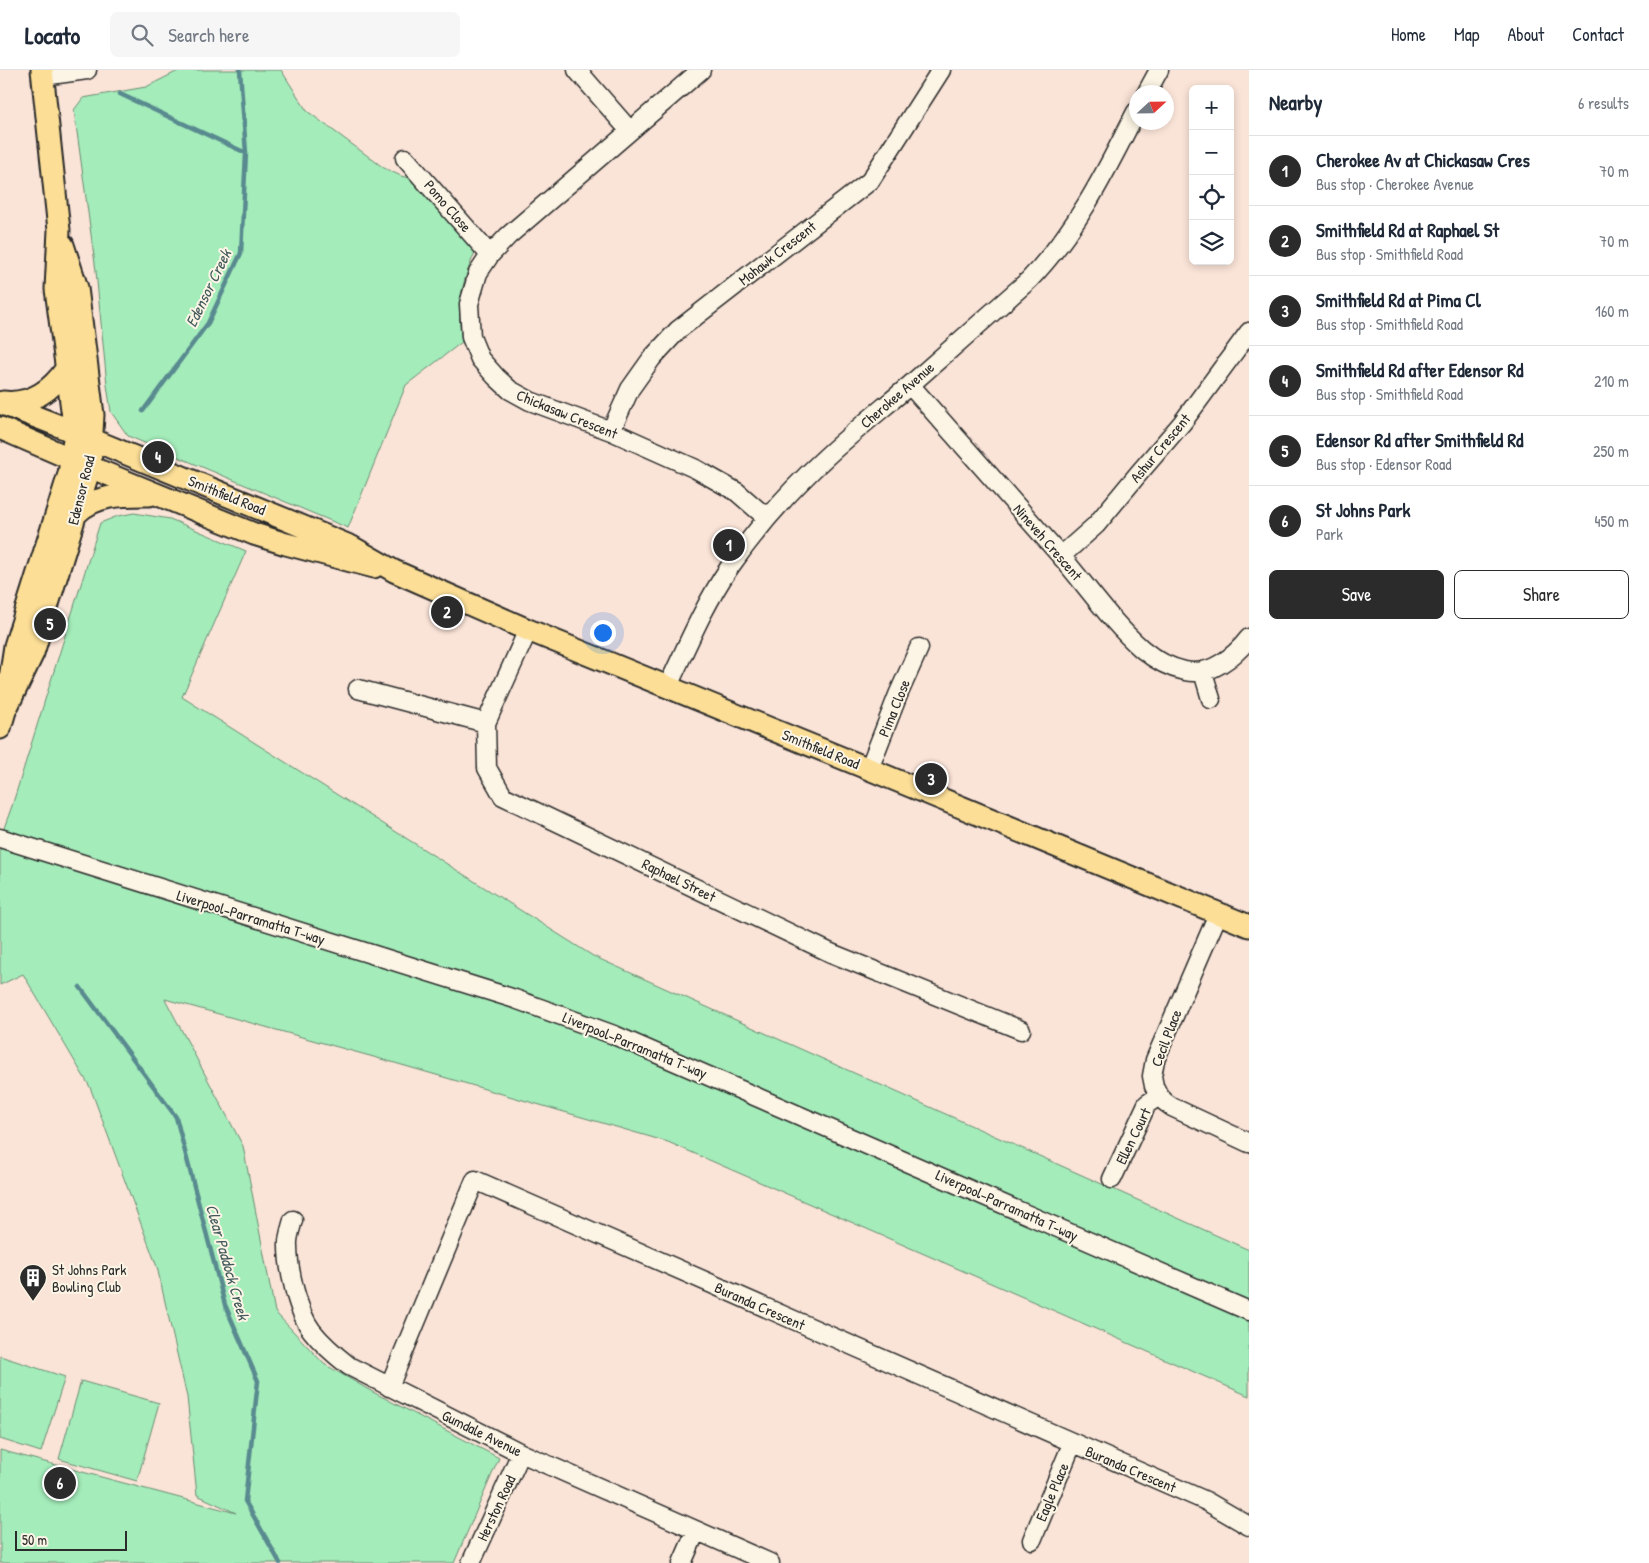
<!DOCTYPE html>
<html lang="en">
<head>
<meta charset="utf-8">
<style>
  body { margin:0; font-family:"Patrick Hand",sans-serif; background:#f6f6f7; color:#1f2937 }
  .controls { position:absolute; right:15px; top:15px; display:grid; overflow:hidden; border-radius:8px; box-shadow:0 2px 8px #0003 }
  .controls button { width:45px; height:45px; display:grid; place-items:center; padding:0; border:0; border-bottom:1px solid #e0e1e3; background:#fff; color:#1f2937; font:25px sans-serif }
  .compass { position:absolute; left:1129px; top:15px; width:45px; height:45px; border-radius:50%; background:#fff; box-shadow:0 2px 8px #0003; rotate:68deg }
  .scale { position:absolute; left:15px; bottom:12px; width:112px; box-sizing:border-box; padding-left:5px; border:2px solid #2b2b2b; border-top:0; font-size:14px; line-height:18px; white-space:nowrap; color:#2b2b2b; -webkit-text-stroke:4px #fcf5e5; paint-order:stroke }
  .you { position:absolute; left:602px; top:562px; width:18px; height:18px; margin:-12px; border:4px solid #fff; border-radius:50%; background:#1a73e8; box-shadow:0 0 0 8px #1a73e833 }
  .badge { display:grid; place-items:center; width:32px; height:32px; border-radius:50%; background:#2b2b2b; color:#fff; font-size:16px; font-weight:700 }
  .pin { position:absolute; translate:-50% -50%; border:2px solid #fff; box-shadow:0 1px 5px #0006 }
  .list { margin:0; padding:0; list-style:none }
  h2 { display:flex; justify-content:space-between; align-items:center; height:65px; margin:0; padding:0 20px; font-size:21px }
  h2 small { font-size:16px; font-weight:400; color:#747a83 }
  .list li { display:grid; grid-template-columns:32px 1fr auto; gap:15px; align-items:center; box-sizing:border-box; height:70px; padding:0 20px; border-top:1px solid #e0e1e3 }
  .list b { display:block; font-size:19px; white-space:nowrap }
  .list p { margin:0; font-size:16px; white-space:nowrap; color:#747a83 }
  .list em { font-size:16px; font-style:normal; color:#747a83 }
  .actions { display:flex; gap:10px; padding:15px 20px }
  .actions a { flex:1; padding:11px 0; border:1px solid #2b2b2b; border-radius:8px; text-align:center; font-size:18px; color:#2b2b2b }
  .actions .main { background:#2b2b2b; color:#fff }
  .icon { flex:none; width:28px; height:28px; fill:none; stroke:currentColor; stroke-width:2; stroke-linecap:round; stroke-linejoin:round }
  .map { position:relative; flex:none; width:1249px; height:1493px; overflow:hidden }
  header { display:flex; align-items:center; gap:30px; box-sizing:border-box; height:70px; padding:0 25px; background:#fff; border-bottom:1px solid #e0e1e3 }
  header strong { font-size:24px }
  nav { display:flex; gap:28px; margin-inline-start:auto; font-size:18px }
  .search { width:350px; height:45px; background:#f6f6f7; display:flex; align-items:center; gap:12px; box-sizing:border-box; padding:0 18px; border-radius:8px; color:#747a83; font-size:19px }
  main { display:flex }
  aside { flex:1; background:#fff }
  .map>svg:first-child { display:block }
  .green { fill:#a4ecba; stroke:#688c72 }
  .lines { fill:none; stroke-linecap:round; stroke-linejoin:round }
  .stream { stroke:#598a8f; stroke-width:4.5 }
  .minor-casing { stroke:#2b2b2b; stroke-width:21 }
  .major-casing { stroke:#2b2b2b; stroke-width:25 }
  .minor { stroke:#fcf5e5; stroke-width:18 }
  .major { stroke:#fcde96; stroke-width:21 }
  .labels { text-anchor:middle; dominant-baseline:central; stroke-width:4; stroke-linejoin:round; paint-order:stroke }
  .street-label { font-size:15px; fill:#2b2b2b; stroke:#fcf5e5 }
  .poi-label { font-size:15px; fill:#2b2b2b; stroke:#fcf5e5; text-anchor:start }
  .water-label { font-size:16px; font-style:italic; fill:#425a5d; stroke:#fcf5e5 }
</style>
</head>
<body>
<header>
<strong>Locato</strong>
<div class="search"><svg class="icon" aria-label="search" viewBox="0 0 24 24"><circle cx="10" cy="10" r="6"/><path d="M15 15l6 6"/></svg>Search here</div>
<nav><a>Home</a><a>Map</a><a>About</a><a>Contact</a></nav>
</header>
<main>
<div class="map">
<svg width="1249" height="1493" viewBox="0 0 1249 1493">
  <rect width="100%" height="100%" fill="#fae3d7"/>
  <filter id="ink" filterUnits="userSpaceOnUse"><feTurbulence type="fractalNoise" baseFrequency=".02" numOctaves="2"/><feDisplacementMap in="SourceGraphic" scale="10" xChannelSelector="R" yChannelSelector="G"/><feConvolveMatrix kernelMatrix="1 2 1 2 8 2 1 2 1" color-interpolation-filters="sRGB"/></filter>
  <g filter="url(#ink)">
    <path class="green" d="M180,0H281L307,41L384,98L401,106L418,110L472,175L475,182C461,215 456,237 462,272L406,315L348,458L128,366L111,342L107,315L96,201L74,40L83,28L146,17Z
      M134,443L170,449L246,481L182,627L593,886L1249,1180V1326L668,1072L388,991L165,929L243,1076L275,1242L324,1294L371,1321L499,1388L454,1493H0V1380L236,1443L197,1425L187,1327L157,1197L90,1017L23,904L0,915V769L12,736L100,453L118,446Z
      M0,1286L65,1307L41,1382L0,1369Z
      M81,1311L159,1333L137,1411L59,1389Z"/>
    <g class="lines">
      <path class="stream" d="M120,24L246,83
        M143,341L208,253L241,183L246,83L240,0
        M80,917L176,1047L225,1235L258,1311L245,1431L280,1493"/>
      <defs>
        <path id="minor" d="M577,0L630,61
          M701,0L508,166L490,185L478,203L469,234L471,267L480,289L496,307L510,320L530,331L611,361L696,399L737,422L767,448
          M43,6L87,0
          M1147,22L1159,0
          M405,88L490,185
          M910,315C960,371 1010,428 1060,485C1087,516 1111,552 1142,579C1154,589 1170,598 1185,601C1210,607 1235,586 1249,568
          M611,361L630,319L652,288L678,260L870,111L941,0
          M1061,486L1096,455L1139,403L1182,353L1249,262
          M528,560L486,653L487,698L503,726L831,883L1021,960
          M1203,602L1211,629
          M668,616C687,576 704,535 729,498C757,458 790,420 826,387C853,362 882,339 910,315C950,280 989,245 1029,210C1078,159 1105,103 1136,42
          M358,619L486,653
          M869,699L898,625L919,578
          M0,768L515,929L614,965L1249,1241
          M1218,844L1155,990L1152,1006L1154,1016L1159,1026L1165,1032L1172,1037L1249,1073
          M1112,1109L1147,1034L1159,1026
          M293,1150C291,1158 287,1168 288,1176C288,1200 298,1243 312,1261C323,1275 335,1285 349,1296L521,1383L770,1493
          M389,1317L475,1110L1206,1431L1249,1456
          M1032,1470L1072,1374
          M471,1493L521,1383
          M682,1493L696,1461"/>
        <path id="major" d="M3,332C31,335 51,321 66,299
          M0,333L57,355L352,477L394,501L528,560L869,699L1249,856
          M0,358L90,397L254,464L286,474L374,497
          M77,443C96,424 124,425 149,425
          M5,641L15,576L69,404L75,362L56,219L59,160L42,0
          M0,658L5,641L33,583L90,397L93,345L77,218L63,175"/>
      </defs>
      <use href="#minor" class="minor-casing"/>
      <use href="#major" class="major-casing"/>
      <use href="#minor" class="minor"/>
      <use href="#major" class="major"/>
    </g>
  </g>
  <defs>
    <symbol id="building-pin" viewBox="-11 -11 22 30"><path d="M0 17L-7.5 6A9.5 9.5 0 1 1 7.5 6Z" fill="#2b2b2b" stroke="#fcf5e5"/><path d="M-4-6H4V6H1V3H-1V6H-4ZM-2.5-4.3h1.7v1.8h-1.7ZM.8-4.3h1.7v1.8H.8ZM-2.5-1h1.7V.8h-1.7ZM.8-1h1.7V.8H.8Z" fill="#fff"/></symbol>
  </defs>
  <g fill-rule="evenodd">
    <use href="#building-pin" x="17" y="1192" width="32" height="43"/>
  </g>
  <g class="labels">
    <g class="street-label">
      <text transform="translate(448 136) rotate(49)">Pomo Close</text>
      <text transform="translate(777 183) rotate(-38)">Mohawk Crescent</text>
      <text transform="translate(897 325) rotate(-41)">Cherokee Avenue</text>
      <text transform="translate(567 344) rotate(22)">Chickasaw Crescent</text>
      <text transform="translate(1160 378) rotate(-50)">Ashur Crescent</text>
      <text transform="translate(81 420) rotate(-76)">Edensor Road</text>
      <text transform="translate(227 425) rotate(22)">Smithfield Road</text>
      <text transform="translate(1048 472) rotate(49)">Nineveh Crescent</text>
      <text transform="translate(894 638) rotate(-68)">Pima Close</text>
      <text transform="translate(821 679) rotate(22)">Smithfield Road</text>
      <text transform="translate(679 810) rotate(26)">Raphael Street</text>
      <text transform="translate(251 847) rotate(17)">Liverpool–Parramatta T-way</text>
      <text transform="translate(1166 968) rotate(-69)">Cecil Place</text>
      <text transform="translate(635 975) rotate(22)">Liverpool–Parramatta T-way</text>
      <text transform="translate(1133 1066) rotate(-64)">Ellen Court</text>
      <text transform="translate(1007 1135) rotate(24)">Liverpool–Parramatta T-way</text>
      <text transform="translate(760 1236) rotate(24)">Buranda Crescent</text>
      <text transform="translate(482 1363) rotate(26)">Gumdale Avenue</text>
      <text transform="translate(1131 1399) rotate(23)">Buranda Crescent</text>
      <text transform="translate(1052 1422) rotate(-67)">Eagle Place</text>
      <text transform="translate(496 1438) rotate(-65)">Herston Road</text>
    </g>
    <g class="poi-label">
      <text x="52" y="1199">St Johns Park<tspan x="52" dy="17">Bowling Club</tspan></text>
    </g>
    <g class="water-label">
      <text transform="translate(208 218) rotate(-64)">Edensor Creek</text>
      <text transform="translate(228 1192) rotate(74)">Clear Paddock Creek</text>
    </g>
  </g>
</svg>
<div class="controls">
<button>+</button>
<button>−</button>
<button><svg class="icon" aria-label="locate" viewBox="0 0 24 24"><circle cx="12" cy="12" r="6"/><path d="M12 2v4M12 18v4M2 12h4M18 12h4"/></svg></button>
<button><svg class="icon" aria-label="layers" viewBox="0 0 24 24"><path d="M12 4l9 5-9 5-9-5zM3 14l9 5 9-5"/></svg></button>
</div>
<svg class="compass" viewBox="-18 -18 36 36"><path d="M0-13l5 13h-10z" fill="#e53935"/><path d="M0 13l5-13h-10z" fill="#747a83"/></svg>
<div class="scale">50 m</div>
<div class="you"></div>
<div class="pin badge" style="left:729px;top:475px">1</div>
<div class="pin badge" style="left:447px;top:542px">2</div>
<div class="pin badge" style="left:931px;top:709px">3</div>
<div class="pin badge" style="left:158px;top:387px">4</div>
<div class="pin badge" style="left:50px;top:554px">5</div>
<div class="pin badge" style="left:60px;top:1413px">6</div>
</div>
<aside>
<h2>Nearby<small>6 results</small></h2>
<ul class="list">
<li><span class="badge">1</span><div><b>Cherokee Av at Chickasaw Cres</b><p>Bus stop · Cherokee Avenue</p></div><em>70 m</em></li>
<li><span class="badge">2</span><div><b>Smithfield Rd at Raphael St</b><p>Bus stop · Smithfield Road</p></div><em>70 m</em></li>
<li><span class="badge">3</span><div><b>Smithfield Rd at Pima Cl</b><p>Bus stop · Smithfield Road</p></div><em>160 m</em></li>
<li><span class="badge">4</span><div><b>Smithfield Rd after Edensor Rd</b><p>Bus stop · Smithfield Road</p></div><em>210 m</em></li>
<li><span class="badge">5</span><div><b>Edensor Rd after Smithfield Rd</b><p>Bus stop · Edensor Road</p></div><em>250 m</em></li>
<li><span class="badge">6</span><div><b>St Johns Park</b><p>Park</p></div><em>450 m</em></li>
</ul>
<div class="actions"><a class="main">Save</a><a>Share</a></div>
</aside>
</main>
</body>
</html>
